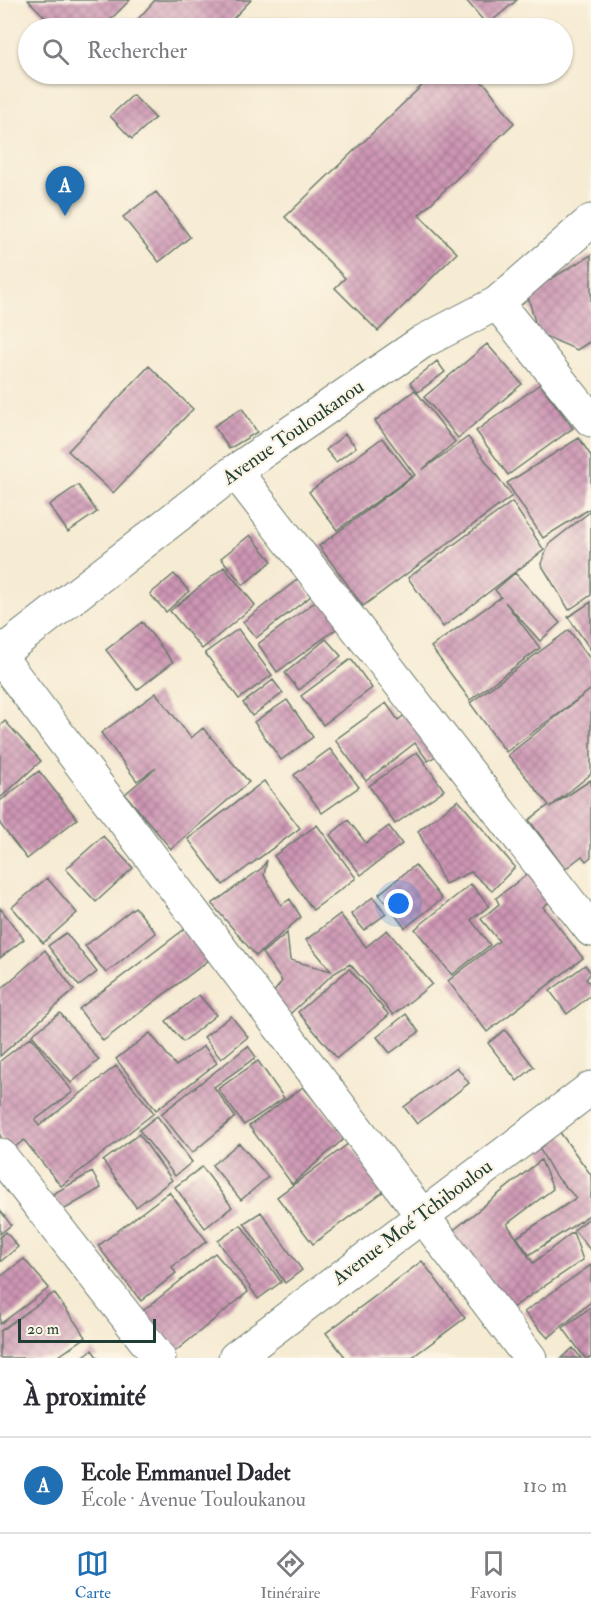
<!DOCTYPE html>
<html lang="fr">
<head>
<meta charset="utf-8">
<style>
  body { margin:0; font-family:"IM FELL Double Pica",serif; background:#f7f7f7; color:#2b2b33 }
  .scale { position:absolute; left:18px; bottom:15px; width:138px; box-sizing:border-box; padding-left:6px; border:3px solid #1f3d34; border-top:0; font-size:16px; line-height:21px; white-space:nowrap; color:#1f3d34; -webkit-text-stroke:4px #fcf5e5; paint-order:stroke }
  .you { position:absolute; left:399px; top:904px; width:21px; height:21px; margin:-15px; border:4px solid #fff; border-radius:50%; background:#1a73e8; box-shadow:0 0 0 9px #1a73e833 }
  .badge { display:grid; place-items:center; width:39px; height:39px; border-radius:50%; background:#1f6fb2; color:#fff; font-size:20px; font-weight:700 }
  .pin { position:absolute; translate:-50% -50px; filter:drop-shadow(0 2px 3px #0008) }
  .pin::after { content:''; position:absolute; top:32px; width:21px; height:18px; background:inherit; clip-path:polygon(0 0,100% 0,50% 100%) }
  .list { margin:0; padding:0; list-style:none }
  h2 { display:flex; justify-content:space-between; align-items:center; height:78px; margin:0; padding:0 24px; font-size:26px }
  h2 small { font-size:20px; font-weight:400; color:#7c7c81 }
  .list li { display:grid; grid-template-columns:39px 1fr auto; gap:18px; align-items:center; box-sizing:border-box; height:96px; padding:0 24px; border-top:2px solid #e1e1e2 }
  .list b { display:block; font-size:22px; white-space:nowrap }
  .list p { margin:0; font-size:20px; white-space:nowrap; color:#7c7c81 }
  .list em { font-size:20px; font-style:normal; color:#7c7c81 }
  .icon { flex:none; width:33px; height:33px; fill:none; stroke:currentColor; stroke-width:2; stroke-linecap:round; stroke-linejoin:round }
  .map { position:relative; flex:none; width:591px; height:1358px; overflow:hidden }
  .search { position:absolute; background:#fff; box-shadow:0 2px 4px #0004; left:18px; right:18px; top:18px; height:66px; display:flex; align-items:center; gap:15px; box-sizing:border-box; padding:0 21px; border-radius:33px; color:#7c7c81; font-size:22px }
  .sheet { height:174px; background:#fff }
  nav { display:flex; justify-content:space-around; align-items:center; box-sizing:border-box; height:84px; border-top:2px solid #e1e1e2; background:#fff; font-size:16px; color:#7c7c81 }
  nav a { display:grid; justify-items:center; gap:3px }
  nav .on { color:#1f6fb2 }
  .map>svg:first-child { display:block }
  .building { fill:url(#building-cross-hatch) }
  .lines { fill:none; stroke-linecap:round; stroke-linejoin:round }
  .minor-casing { stroke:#6a7a6c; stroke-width:35 }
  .minor { stroke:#fff; stroke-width:33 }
  .labels { text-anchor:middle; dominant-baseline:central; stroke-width:4.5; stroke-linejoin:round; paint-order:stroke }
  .street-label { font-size:20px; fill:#1f3d34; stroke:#fcf5e5 }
</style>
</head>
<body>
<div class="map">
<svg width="591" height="1358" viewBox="0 0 591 1358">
  <defs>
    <pattern id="building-cross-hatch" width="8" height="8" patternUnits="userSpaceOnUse" patternTransform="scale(1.5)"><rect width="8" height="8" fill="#cd95b4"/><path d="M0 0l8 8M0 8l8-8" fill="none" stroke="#a67b93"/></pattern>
  </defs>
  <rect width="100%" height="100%" fill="#fcf5e5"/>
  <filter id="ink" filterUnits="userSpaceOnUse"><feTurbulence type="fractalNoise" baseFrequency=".0167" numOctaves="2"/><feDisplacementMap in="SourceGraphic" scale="12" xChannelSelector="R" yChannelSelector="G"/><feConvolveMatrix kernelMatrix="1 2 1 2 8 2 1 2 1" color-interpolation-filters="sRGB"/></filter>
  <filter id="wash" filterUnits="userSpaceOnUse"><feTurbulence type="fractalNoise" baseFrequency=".008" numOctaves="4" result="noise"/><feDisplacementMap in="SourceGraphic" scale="24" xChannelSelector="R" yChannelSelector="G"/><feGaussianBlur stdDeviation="1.35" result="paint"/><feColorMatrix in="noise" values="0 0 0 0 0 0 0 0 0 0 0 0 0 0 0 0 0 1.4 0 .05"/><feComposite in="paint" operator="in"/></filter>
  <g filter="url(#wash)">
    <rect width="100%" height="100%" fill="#f6ebd3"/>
    <g id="blocks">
      <path class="building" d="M28,0H130L102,28H56Z
        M155,0H251L224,28H130Z
        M466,0H517L487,25Z
        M434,74H470L487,86L514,123L419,215L457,253L378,331L335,288L345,278L285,217Z
        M133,95L155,118L132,139L110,116Z
        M156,192L190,237L159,262L123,217Z
        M591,255V341L577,350L538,333L527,293Z
        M487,344L522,384L458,438L424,397Z
        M437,361L445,372L418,392L410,383Z
        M149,366L193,409L113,493L68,451Z
        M540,384L573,428L508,475L476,431Z
        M415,390L455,442L422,470L468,437L512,496L363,606L319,546L415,475L375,421Z
        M242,408L257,432L229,449L214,426Z
        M345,434L356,447L336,462L326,450Z
        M382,438L412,476L337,530L309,492Z
        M579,438L591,456V508L543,538L507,483Z
        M78,485L97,512L68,532L49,505Z
        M512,502L544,550L443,627L408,578Z
        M591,511V595L569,610L541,564L549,544Z
        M250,535L272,561L243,585L221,558Z
        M224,567L255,605L202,649L170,611Z
        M515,573L560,623L540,641L505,602L540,648L470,700L431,647L501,597L495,590Z
        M174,574L189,591L166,612L150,594Z
        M298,579L311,596L256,638L243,622Z
        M323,596L343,624L277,672L258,644Z
        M591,602V650L568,617Z
        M142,622L173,662L137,690L106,650Z
        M238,629L272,675L239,699L205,653Z
        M569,630L591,660V774L550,807L591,780V857L586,861L582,856L565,869L529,820L549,805L508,755L590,690L506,752L470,703Z
        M326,639L341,656L299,690L285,673Z
        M351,659L372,688L323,725L301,696Z
        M273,680L283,693L252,716L243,703Z
        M156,693L191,738L203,728L249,782L171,849L125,794L156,768L137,781L101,733Z
        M287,700L313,737L281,760L254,722Z
        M386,703L398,720L417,706L446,749L428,761L415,743L366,781L335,740Z
        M5,721L41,761L0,798V726Z
        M330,749L359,787L322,813L294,775Z
        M417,752L444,790L395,824L369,786Z
        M39,771L77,819L27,859L0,824V801Z
        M264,781L300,828L223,885L188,839Z
        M458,800L515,867L492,891L471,872L445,884L418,831Z
        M348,820L366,843L389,826L402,844L361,875L330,835Z
        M317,825L356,878L313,910L274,856Z
        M103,836L133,868L96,902L66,869Z
        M267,860L264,875L281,905L290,899L301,917L256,956L212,904L262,868Z
        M415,865L442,899L405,928L379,894Z
        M537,867L560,894L543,907L583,958L487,1032L448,981L499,941L481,919L499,904L496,898Z
        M47,878L77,913L43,943L12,907Z
        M471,884L489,906L471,920L490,945L452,975L415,929Z
        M373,897L386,914L364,930L351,914Z
        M135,907L156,933L106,973L85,946Z
        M0,908L24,939L0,958Z
        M340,914L366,947L387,930L432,984L393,1015L350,964L333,974L291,1013L266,1003L282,981L262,953L287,933L290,960L331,971L306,940Z
        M194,922L218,953L103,1041L79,1009Z
        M66,933L97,972L79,986L48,946Z
        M45,950L74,990L0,1056V990Z
        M585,965L591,973L586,979L591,985V995L567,1014L550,991Z
        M349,969L389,1015L337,1058L298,1012Z
        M199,995L216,1015L183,1042L166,1021Z
        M60,1013L99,1060L71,1083L32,1035Z
        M406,1014L419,1032L390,1053L377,1037Z
        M231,1016L248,1037L221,1059L204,1037Z
        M505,1030L534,1067L517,1081L488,1043Z
        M150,1033L176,1066L204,1046L217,1063L156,1110L116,1059Z
        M31,1037L73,1092L35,1120L39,1126L116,1066L154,1113L61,1186L24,1140L11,1150L0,1136V1061Z
        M248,1046L256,1057L214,1087L235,1117L192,1153L161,1114Z
        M258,1061L284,1098L244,1125L218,1089Z
        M457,1067L469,1083L417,1124L404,1107Z
        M303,1087L346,1137L292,1184L249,1126Z
        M157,1116L192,1162L175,1176L139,1130Z
        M559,1131L591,1175V1214L529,1255L517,1237L576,1198L554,1174L538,1146Z
        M139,1134L172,1180L136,1207L103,1161Z
        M239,1143L268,1177L241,1200L212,1165Z
        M348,1144L384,1191L313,1244L277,1197Z
        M541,1160L553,1189L507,1224L533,1263L573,1232L583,1260L506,1312L493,1281L445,1237Z
        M202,1167L232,1207L205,1228L175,1187Z
        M92,1172L101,1188L60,1212L51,1195Z
        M169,1192L207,1241L172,1267L176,1273L141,1301L98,1246Z
        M0,1210L11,1225L0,1234Z
        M261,1212L302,1270L285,1283L244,1223Z
        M591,1217V1251L574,1230Z
        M241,1225L281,1282L258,1299L218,1241Z
        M6,1232L18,1247L0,1262V1237Z
        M215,1253L248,1292L172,1354L139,1314Z
        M24,1259L49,1288L0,1324V1277Z
        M422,1261L465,1318L411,1358H346L326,1333Z
        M591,1265V1302L548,1338L524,1312Z
        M54,1293L86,1337L56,1358H0V1331Z
        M591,1307V1358H585L563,1328Z
        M573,1348L581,1358H561Z
        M92,1350L98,1358H81Z"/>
    </g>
  </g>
  <g filter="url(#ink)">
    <use href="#blocks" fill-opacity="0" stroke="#6a7a6c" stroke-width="1.5"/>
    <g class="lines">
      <defs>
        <path id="minor" d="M497,303L591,420
          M235,471L591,930
          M0,654L235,471L422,342L497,303L591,221
          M0,657L530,1358
          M0,1155L159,1358
          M235,1358L591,1088"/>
      </defs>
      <use href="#minor" class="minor-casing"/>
      <use href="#minor" class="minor"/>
    </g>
  </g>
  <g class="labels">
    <g class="street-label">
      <text transform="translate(293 432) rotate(-35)">Avenue Touloukanou</text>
      <text transform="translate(412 1222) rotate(-37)">Avenue Moé Tchiboulou</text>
    </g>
  </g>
</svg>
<div class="scale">20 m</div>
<div class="you"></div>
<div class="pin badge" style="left:65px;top:216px">A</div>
<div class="search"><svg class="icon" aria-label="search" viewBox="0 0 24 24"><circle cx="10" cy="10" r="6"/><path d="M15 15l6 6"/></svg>Rechercher</div>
</div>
<section class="sheet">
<h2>À proximité<small></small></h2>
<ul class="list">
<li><span class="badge">A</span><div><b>Ecole Emmanuel Dadet</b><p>École · Avenue Touloukanou</p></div><em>110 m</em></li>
</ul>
</section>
<nav>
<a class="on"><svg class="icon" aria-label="map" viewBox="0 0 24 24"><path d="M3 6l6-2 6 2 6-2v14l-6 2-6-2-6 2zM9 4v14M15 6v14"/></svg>Carte</a>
<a><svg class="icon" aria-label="directions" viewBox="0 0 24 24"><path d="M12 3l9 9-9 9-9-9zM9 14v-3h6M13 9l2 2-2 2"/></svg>Itinéraire</a>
<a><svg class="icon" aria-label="saved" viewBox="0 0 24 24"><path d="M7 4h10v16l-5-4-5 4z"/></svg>Favoris</a>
</nav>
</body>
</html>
